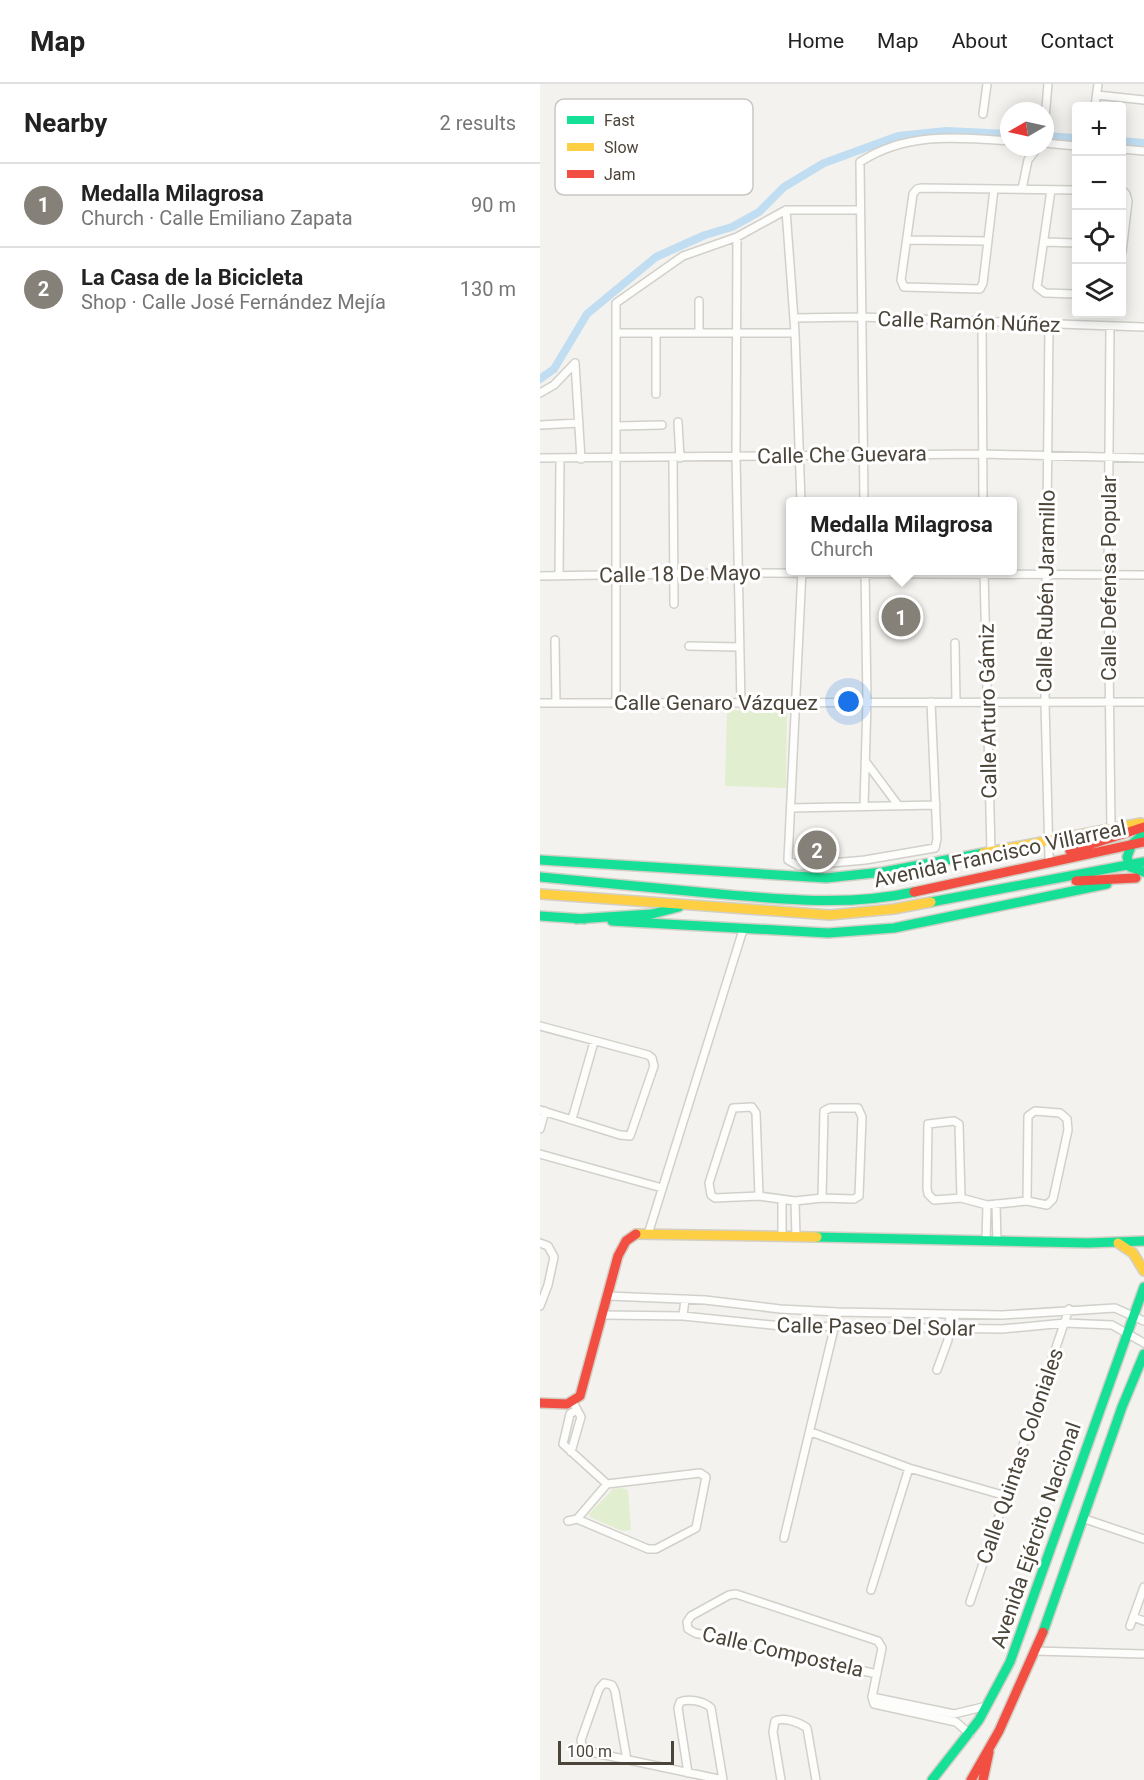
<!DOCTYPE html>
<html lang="en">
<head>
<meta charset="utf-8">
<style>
  body { margin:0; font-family:Roboto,sans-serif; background:#f6f6f6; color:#222 }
  .controls { position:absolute; right:18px; top:18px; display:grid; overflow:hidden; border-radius:6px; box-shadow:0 3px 15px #0003 }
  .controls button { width:54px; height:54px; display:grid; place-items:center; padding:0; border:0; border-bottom:2px solid #e0e0e0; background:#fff; color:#222; font:30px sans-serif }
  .compass { position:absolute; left:460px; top:18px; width:54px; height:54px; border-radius:50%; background:#fff; box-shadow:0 3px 15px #0003; rotate:261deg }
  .scale { position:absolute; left:18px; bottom:15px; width:116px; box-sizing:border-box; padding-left:6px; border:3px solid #4b4439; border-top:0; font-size:16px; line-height:21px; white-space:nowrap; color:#4b4439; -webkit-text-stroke:4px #fff; paint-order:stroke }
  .you { position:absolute; left:309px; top:618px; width:21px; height:21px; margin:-15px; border:4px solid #fff; border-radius:50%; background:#1a73e8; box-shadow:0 0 0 9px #1a73e833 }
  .badge { display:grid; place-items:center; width:39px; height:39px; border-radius:50%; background:#868178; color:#fff; font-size:20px; font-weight:700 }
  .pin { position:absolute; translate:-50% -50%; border:3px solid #fff; box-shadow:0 2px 6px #0006 }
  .popup { position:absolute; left:246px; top:413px; width:231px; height:78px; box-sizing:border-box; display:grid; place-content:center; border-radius:6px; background:#fff; filter:drop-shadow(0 2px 4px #0005); font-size:20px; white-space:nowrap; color:#767676 }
  .popup b { font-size:22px; color:#222 }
  .popup::after { content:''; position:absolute; left:50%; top:100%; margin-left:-12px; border:12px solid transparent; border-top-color:#fff }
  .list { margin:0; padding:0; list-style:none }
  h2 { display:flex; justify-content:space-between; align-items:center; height:78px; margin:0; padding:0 24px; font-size:26px }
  h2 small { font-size:20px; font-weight:400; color:#767676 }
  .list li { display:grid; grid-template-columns:39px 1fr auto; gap:18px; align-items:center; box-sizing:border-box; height:84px; padding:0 24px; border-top:2px solid #e0e0e0 }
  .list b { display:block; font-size:22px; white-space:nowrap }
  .list p { margin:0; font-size:20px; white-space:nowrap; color:#767676 }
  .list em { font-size:20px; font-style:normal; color:#767676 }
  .icon { flex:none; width:33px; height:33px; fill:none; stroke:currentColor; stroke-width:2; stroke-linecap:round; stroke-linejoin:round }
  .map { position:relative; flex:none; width:604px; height:1696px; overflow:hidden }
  header { display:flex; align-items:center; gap:36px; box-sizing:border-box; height:84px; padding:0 30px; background:#fff; border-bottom:2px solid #e0e0e0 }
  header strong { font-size:28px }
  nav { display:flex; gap:33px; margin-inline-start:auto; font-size:21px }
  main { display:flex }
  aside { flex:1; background:#fff }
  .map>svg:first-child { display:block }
  .green { fill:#e1eecf }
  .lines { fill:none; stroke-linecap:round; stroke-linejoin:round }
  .canal { stroke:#c0ddf1; stroke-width:8 }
  .street-casing { stroke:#d2d0cb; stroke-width:10 }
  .fast-casing { stroke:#d3cfc5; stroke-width:12 }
  .slow-casing { stroke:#d3cfc5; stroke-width:12 }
  .jam-casing { stroke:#d3cfc5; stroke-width:12 }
  .street { stroke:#fdfdfc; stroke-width:7 }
  .fast { stroke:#16e098; stroke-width:9 }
  .slow { stroke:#ffcf43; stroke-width:9 }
  .jam { stroke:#f24e42; stroke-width:9 }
  .labels { text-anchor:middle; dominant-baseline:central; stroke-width:6; stroke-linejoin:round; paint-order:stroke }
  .street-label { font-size:21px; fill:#4b4439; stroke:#fff }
  .key { fill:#fff; stroke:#c9c7c4; stroke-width:1.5 }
  .key-label { font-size:16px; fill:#4b4439 }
</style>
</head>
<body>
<header>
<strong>Map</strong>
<nav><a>Home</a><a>Map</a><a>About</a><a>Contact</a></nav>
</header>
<main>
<aside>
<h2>Nearby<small>2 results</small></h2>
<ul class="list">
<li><span class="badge">1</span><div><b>Medalla Milagrosa</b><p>Church · Calle Emiliano Zapata</p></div><em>90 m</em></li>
<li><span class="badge">2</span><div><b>La Casa de la Bicicleta</b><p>Shop · Calle José Fernández Mejía</p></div><em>130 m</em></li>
</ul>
</aside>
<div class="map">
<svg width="604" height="1696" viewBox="0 0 604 1696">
  <rect width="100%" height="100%" fill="#f4f2ee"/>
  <path class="green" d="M144,59L160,63L152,92L136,88Z
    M187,626L247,628L246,704L185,702Z
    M81,1404L88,1406L91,1446L82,1447L50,1433L49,1430L73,1405Z"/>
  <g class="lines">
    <path class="canal" d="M505,52L536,54
      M582,57L604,59
      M0,295L14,285L47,230L116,173L165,151L192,143L219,128L244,103L284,79L358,52L406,47L469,50"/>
    <defs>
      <path id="street" d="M557,11L604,16
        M555,22L558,0
        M443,30L447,0
        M505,34L508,0
        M505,59L536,62
        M582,65L604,67
        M454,105L443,199L440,205L364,203L361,196L373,110L377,105L381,104L536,106
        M482,105L488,76L498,63
        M511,106L497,203L505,209L536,210
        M582,106L586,110L588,117L582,168
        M246,126L255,249L261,418
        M197,153L196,373L201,620
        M368,156L448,157
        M504,158L536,159
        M159,217V249
        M254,234L320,233L604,243
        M442,238L443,418
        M509,242L505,619L509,773
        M570,243L568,491L571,745
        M77,249H255
        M35,279L41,375
        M0,309L14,301L35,279
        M116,310V249
        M138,338L140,374
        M0,341L39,339
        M77,342L122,341
        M0,374L442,370L604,374
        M133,374L134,520
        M324,418L320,78C366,48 416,53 469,57
        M262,486L248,776L259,782L325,776L395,764L397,755L391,618
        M444,489L451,767
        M0,492L197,489L604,491
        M19,492L20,375
        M15,556L16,619
        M415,559L416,618
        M149,562L199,563
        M0,619L604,618
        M76,619V219L143,172L197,153L246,126H320
        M326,678L358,721
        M324,722L327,618L325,486
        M251,724L396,721
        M0,942L108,971L112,974L114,982L90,1052L80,1051L0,1026
        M32,1035L54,958
        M0,1045L5,1027
        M0,1070L122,1104
        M219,1112L216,1029L212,1023L193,1024L169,1099L171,1111L175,1114L219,1112L255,1117L282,1114L314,1115L319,1112L322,1033L318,1024H290L284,1027L282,1114
        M421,1114L419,1040L414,1037L388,1040L387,1104L388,1110L394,1116L421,1114L447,1121L487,1117L507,1121L513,1115L528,1046L527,1035L520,1029L495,1027L488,1032L487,1117
        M242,1117V1153
        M255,1117L256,1153
        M456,1120L457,1158
        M109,1147L203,846
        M446,1157L447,1121
        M0,1159L8,1162L14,1173L8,1201L0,1222
        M68,1212L165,1216L240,1225L298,1228L462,1231L575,1224L604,1237
        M63,1231L143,1232L242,1242L462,1245L525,1239L572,1241L604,1259
        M143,1232L145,1215
        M397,1286L408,1256L410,1230
        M36,1326L30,1330L23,1360L67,1400
        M271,1348L369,1384L466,1412
        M31,1368L41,1333L35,1322
        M542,1434L604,1455
        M28,1437L37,1435L108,1465H116L156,1444L166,1393L160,1389L67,1400L37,1435
        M244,1454L298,1228
        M331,1506L369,1384
        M430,1518L529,1225
        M593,1533L604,1537
        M590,1542L604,1503
        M495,1567L604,1570
        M332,1613L342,1564L338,1557L196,1510L189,1511L151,1532L147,1538L148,1545L155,1549L337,1590
        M332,1613L414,1630L447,1622
        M332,1613L334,1620L416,1638L430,1650
        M87,1676L75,1607L72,1601L64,1599L59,1605L41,1656L43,1666L46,1667L183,1696
        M148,1689L138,1624L140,1618C148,1614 164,1617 171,1624L183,1696
        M241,1696L233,1648L235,1637C244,1633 259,1638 267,1644L276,1696"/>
      <path id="fast" d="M604,750L592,760L587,773L590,783L604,788
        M0,776L286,794L343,788L443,769
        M0,793C56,798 113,804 169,809C237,815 307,823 374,808
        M391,818L604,778
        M0,832L45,835
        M36,835L112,830L139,823
        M72,837L288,849L354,844L567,800
        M277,1153L548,1159L604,1157
        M503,1548L582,1323L604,1270
        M392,1696L439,1636L470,1578L604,1203"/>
      <path id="slow" d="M443,769L601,739
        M0,810L290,831L354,825L391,818
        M96,1150L277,1153
        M578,1159L593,1169L604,1187"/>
      <path id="jam" d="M530,767L604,743
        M536,797L596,794
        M374,808L604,758
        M0,1319L27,1320L40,1312L78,1172L86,1157L96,1150
        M431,1696L459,1647L503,1548
        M443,1696L449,1668"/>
    </defs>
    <use href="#street" class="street-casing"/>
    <use href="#fast" class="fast-casing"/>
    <use href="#slow" class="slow-casing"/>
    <use href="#jam" class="jam-casing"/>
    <use href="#street" class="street"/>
    <use href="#fast" class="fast"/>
    <use href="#slow" class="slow"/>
    <use href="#jam" class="jam"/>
  </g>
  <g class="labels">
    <g class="street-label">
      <text transform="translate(429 238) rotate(2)">Calle Ramón Núñez</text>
      <text transform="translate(302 371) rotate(-1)">Calle Che Guevara</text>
      <text transform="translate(140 490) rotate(-1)">Calle 18 De Mayo</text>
      <text transform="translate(569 494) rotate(-90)">Calle Defensa Popular</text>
      <text transform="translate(506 507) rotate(-89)">Calle Rubén Jaramillo</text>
      <text x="176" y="619">Calle Genaro Vázquez</text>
      <text transform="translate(448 627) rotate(-91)">Calle Arturo Gámiz</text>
      <text transform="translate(460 770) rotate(-12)">Avenida Francisco Villarreal</text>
      <text transform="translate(336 1243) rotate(1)">Calle Paseo Del Solar</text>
      <text transform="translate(480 1372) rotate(-71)">Calle Quintas Coloniales</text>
      <text transform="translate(496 1451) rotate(-71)">Avenida Ejército Nacional</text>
      <text transform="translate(243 1568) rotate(13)">Calle Compostela</text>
    </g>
  </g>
  <rect x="15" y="15" width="198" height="96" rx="9" class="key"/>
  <rect x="27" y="32" width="27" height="8" fill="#16e098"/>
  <rect x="27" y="59" width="27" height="8" fill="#ffcf43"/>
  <rect x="27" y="86" width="27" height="8" fill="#f24e42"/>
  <g class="key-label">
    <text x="64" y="42">Fast</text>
    <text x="64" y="69">Slow</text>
    <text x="64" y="96">Jam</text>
  </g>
</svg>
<div class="controls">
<button>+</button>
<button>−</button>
<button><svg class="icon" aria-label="locate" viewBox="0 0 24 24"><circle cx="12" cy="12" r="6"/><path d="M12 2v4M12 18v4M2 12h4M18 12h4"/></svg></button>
<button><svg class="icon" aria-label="layers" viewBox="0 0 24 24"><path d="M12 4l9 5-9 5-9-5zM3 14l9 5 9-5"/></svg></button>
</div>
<svg class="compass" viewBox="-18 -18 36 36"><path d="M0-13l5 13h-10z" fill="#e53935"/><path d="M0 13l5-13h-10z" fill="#767676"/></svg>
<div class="scale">100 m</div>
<div class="you"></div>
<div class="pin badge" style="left:361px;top:533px">1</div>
<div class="popup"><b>Medalla Milagrosa</b>Church</div>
<div class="pin badge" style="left:277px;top:766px">2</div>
</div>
</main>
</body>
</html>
